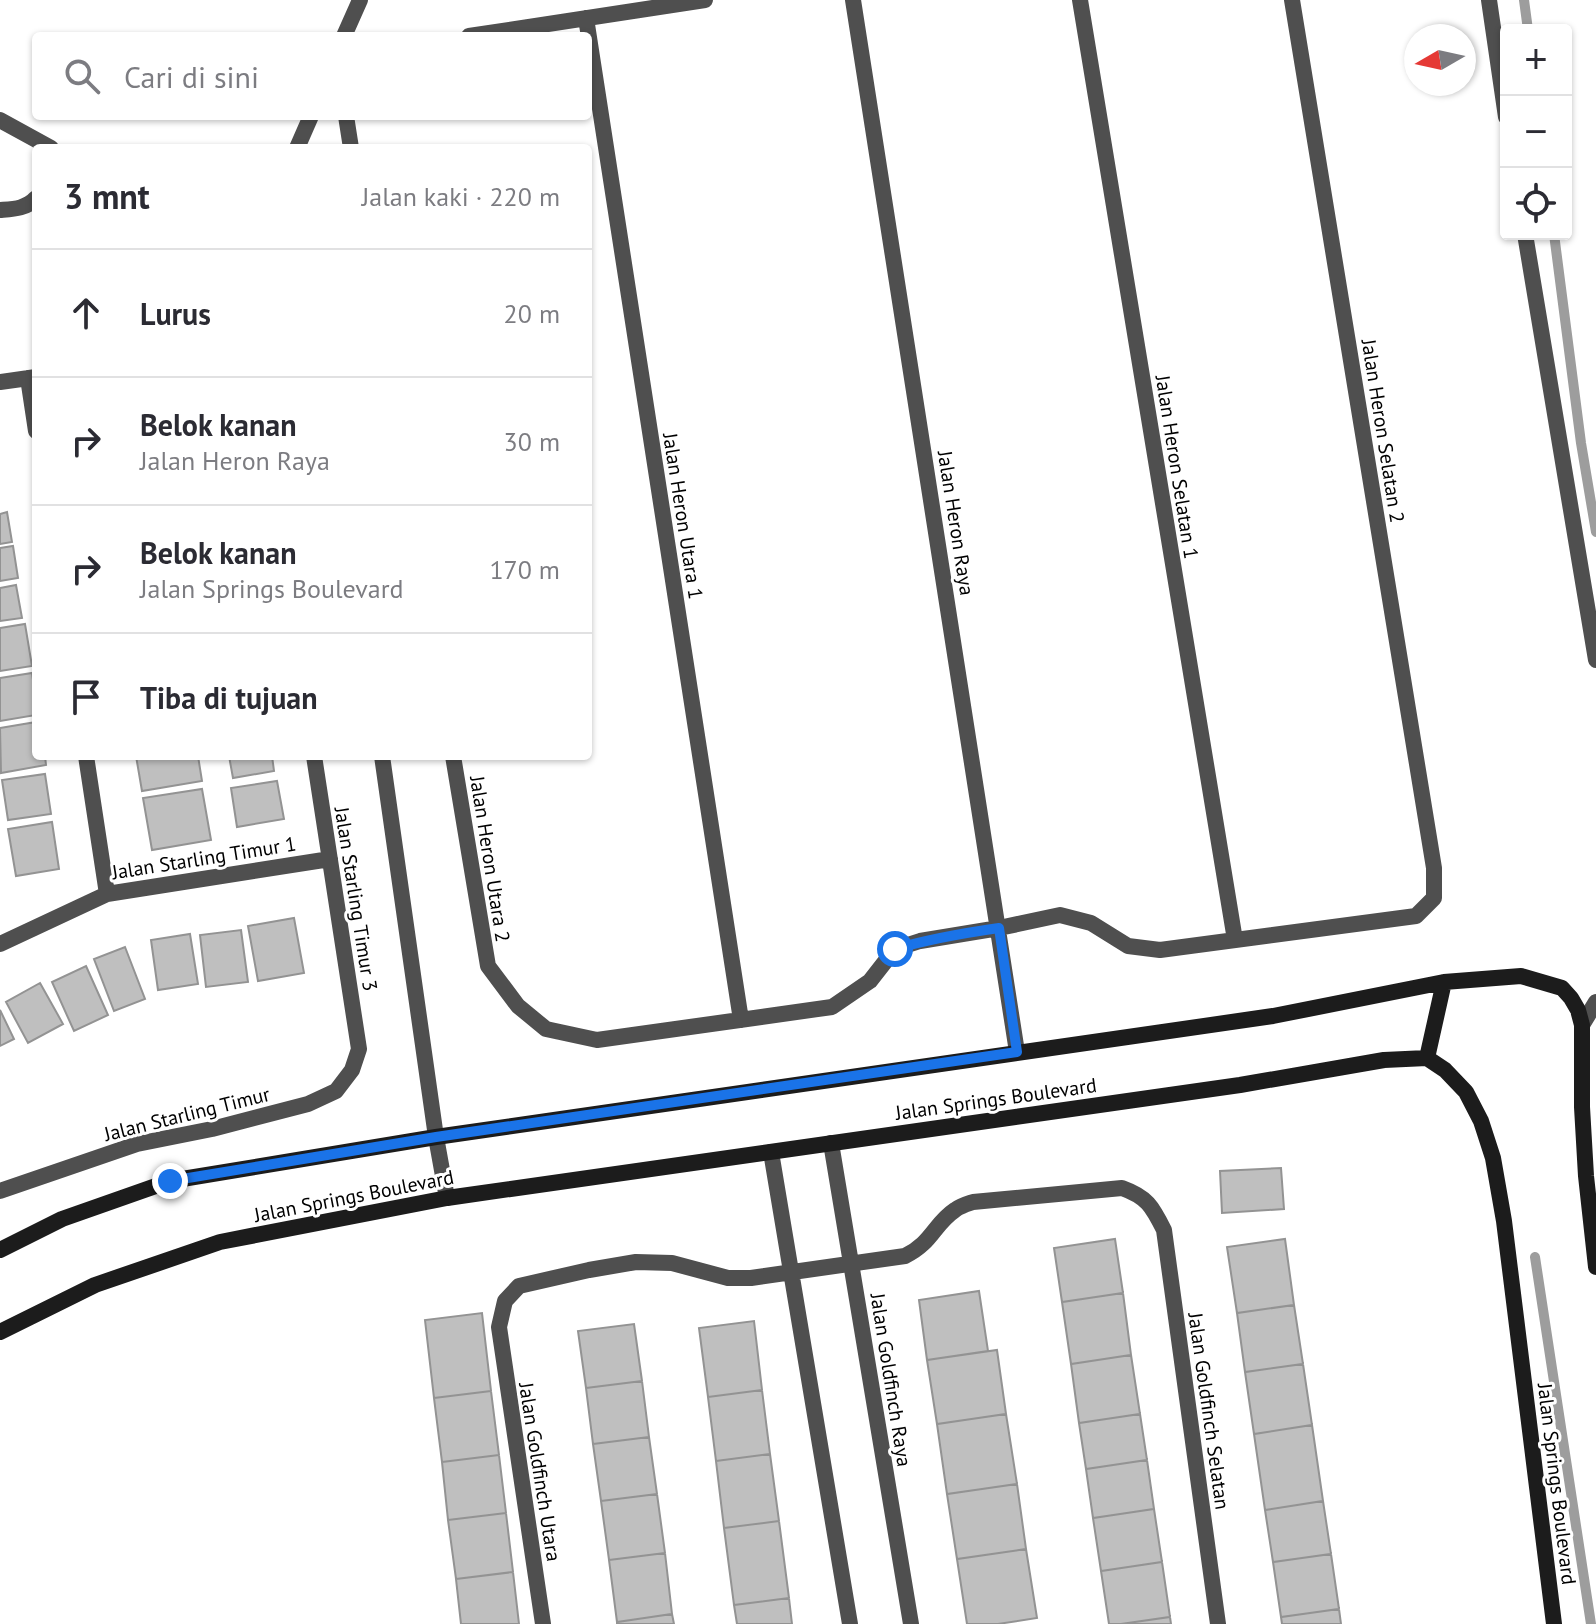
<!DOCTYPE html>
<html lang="id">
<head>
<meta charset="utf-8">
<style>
  body { margin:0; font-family:"PT Sans",sans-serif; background:#f7f7f7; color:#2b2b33 }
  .controls { position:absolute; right:24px; top:24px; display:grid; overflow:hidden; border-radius:8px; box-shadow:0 2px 6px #0004 }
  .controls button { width:72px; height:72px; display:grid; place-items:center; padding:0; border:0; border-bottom:2px solid #e1e1e2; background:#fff; color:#2b2b33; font:40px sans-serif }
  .compass { position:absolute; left:1404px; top:24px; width:72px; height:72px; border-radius:50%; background:#fff; box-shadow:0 2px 6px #0004; rotate:261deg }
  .stop { position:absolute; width:24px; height:24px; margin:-18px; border:6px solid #1a73e8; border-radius:50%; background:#fff }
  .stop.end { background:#1a73e8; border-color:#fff; box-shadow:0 2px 8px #0008 }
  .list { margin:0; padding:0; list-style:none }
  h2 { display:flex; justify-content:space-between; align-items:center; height:104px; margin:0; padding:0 32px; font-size:34px }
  h2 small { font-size:26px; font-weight:400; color:#7c7c81 }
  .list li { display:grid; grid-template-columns:52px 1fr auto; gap:24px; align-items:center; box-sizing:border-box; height:128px; padding:0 32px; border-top:2px solid #e1e1e2 }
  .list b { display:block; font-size:30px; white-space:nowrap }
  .list p { margin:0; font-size:26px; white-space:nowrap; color:#7c7c81 }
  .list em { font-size:26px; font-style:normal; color:#7c7c81 }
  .icon { flex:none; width:44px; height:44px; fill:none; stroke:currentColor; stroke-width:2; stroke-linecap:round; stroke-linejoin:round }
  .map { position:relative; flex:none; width:1596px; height:1624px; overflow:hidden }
  .search { position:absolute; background:#fff; box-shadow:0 2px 6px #0004; left:32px; top:32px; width:560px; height:88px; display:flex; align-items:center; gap:20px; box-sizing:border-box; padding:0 28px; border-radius:8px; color:#7c7c81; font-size:30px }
  .panel { position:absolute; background:#fff; box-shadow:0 2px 6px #0004; left:32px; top:144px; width:560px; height:616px; border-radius:8px }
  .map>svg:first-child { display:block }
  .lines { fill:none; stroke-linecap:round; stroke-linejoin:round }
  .stream { stroke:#9d9d9d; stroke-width:10 }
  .building { fill:#bfbfbf; stroke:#939393; stroke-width:2 }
  .lane { stroke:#4f4f4f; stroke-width:16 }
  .street { stroke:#4f4f4f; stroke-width:16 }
  .secondary { stroke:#1c1c1c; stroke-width:16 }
  .route { stroke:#1a73e8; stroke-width:10 }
  .labels { text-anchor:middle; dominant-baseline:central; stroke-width:6; stroke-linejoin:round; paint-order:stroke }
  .street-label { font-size:20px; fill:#000; stroke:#fff }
</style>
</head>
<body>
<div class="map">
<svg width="1596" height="1624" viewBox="0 0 1596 1624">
  <rect width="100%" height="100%" fill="#fff"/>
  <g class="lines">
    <path class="stream" d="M1524,0L1528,30
      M1554,234L1581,443L1596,532
      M1535,1257L1591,1624"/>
  </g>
  <path class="building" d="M7,512L12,542L0,544V514Z
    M13,546L18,578L0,581V548Z
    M16,585L22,618L0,621V588Z
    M25,624L32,666L0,671V628Z
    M32,673L36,699V715L0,721V678Z
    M36,722V756H45L46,765L1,773L0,728Z
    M136,756H198L202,781L142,791Z
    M229,756H272L274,771L233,778Z
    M45,774L51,814L8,820L2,780Z
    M277,781L284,819L237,827L231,788Z
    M202,789L211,840L152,850L143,798Z
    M52,822L59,869L16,876L8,829Z
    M294,918L304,973L258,981L248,926Z
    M241,930L248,982L206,987L200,935Z
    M190,934L198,984L158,990L151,940Z
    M125,947L145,999L114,1011L94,959Z
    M86,966L108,1015L74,1031L52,982Z
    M40,983L63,1024L28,1043L6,1002Z
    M0,1010L14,1039L0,1046Z
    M1281,1168L1284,1209L1222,1213L1220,1171Z
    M1115,1239L1123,1293L1062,1302L1054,1248Z
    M1285,1239L1294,1305L1237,1313L1227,1247Z
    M979,1291L988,1351L927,1360L919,1300Z
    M1123,1293L1131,1355L1071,1364L1062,1302Z
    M1294,1305L1303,1364L1245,1372L1237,1313Z
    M482,1313L491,1391L434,1398L425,1320Z
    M754,1321L762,1390L708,1397L699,1328Z
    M634,1324L642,1381L586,1388L578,1331Z
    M997,1350L1006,1414L937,1424L927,1360Z
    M1131,1355L1140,1414L1079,1423L1071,1364Z
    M1303,1364L1312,1425L1254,1434L1245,1372Z
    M642,1381L649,1437L593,1444L586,1388Z
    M762,1390L770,1454L716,1461L708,1397Z
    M491,1391L499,1455L442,1462L434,1398Z
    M1006,1414L1017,1484L947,1494L937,1424Z
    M1140,1414L1147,1460L1086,1469L1079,1423Z
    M1312,1425L1323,1501L1265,1510L1254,1434Z
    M649,1437L657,1494L601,1501L593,1444Z
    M770,1454L779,1521L724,1528L716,1461Z
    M499,1455L506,1513L448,1520L442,1462Z
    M1147,1460L1154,1509L1093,1518L1086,1469Z
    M1017,1484L1026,1549L957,1559L947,1494Z
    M657,1494L665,1553L609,1560L601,1501Z
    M1323,1501L1331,1554L1273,1562L1265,1510Z
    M1154,1509L1162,1562L1101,1571L1093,1518Z
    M506,1513L513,1572L456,1579L448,1520Z
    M779,1521L789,1598L734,1605L724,1528Z
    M1026,1549L1037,1618L998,1624H967L957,1559Z
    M665,1553L672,1614L617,1622L609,1560Z
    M1331,1554L1339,1609L1281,1617L1273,1562Z
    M1162,1562L1170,1617L1121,1624H1109L1101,1571Z
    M513,1572L519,1624H461L456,1579Z
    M789,1598L792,1624H737L734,1605Z
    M1339,1609L1341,1624H1282L1281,1617Z
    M672,1614L674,1624H617V1622Z
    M1170,1617L1171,1624H1121Z"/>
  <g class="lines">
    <path class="lane" d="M1489,0L1506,117
      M344,36L360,0
      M297,148L311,116
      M1525,234L1596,660
      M1582,1025L1596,1002"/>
    <path class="street" d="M853,0L1017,1052
      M1080,0L1235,940
      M586,18L741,1020
      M469,36L705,0
      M346,116L351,148
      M0,120L51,148
      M0,210C13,209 26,209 36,198
      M28,378L36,431
      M0,382L36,377
      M86,756L107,894
      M382,756L436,1137L447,1198
      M453,756L488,966L518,1006L546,1029L597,1040L832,1007L870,981L895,949L920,941L999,928L1060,915L1091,923L1128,946L1160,950L1416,916L1434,898V868L1292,0
      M0,944L107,894L330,859
      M831,1143L911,1624
      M771,1152L850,1624
      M0,1191L137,1144L212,1129L308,1104L336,1091L352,1070L359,1049L314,756
      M543,1624L499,1327L505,1301L519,1286L589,1270L636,1262L672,1263L728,1278H751L905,1256C932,1243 934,1224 955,1210C960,1206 967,1204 973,1202L1122,1188C1147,1197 1152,1206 1164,1230L1218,1624"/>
    <path class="secondary" d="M1427,1058L1444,982
      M0,1250L62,1219L170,1181L436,1137L1273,1016L1444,982L1521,976L1562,988L1571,998L1578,1010L1582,1025V1107L1586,1176L1596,1267
      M0,1332L95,1285L220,1242L447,1198L1240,1085L1384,1060L1427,1058L1445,1070L1466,1092L1481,1121L1493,1158L1504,1221L1554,1624"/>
  </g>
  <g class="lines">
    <path class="route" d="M170,1181L436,1137L1017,1052L999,928C964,933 929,939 895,949"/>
  </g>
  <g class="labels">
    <g class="street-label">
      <text transform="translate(1383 431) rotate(81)">Jalan Heron Selatan 2</text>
      <text transform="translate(1177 467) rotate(81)">Jalan Heron Selatan 1</text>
      <text transform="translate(683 516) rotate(81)">Jalan Heron Utara 1</text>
      <text transform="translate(956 523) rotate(81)">Jalan Heron Raya</text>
      <text transform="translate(204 858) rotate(-9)">Jalan Starling Timur 1</text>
      <text transform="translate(490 859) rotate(81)">Jalan Heron Utara 2</text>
      <text transform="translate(356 899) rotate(81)">Jalan Starling Timur 3</text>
      <text transform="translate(996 1099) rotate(-8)">Jalan Springs Boulevard</text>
      <text transform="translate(187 1114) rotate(-14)">Jalan Starling Timur</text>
      <text transform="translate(354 1196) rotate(-11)">Jalan Springs Boulevard</text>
      <text transform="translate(891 1380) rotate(81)">Jalan Goldfinch Raya</text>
      <text transform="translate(1209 1411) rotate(82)">Jalan Goldfinch Selatan</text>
      <text transform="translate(540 1472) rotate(81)">Jalan Goldfinch Utara</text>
      <text transform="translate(1557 1484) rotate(83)">Jalan Springs Boulevard</text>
    </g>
  </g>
</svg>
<div class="controls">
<button>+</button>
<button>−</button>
<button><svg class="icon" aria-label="locate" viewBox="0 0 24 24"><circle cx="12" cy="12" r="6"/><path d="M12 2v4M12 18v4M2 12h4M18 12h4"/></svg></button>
</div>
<svg class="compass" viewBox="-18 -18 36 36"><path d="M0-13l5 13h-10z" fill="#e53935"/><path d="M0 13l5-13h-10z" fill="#7c7c81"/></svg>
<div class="stop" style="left:895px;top:949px"></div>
<div class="stop end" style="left:170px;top:1181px"></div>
<div class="search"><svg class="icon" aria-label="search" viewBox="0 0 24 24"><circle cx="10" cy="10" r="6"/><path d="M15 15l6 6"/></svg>Cari di sini</div>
<section class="panel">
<h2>3 mnt<small>Jalan kaki · 220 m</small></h2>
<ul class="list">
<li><svg class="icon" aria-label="ahead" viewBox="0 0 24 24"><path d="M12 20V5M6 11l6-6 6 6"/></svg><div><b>Lurus</b></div><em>20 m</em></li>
<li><svg class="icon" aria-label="right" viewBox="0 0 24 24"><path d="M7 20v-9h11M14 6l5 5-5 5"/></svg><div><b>Belok kanan</b><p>Jalan Heron Raya</p></div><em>30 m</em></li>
<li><svg class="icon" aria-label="right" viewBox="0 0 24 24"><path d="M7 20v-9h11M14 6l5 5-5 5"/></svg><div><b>Belok kanan</b><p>Jalan Springs Boulevard</p></div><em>170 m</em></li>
<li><svg class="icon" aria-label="arrive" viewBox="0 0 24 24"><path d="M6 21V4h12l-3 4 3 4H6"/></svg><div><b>Tiba di tujuan</b></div></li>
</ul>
</section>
</div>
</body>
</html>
